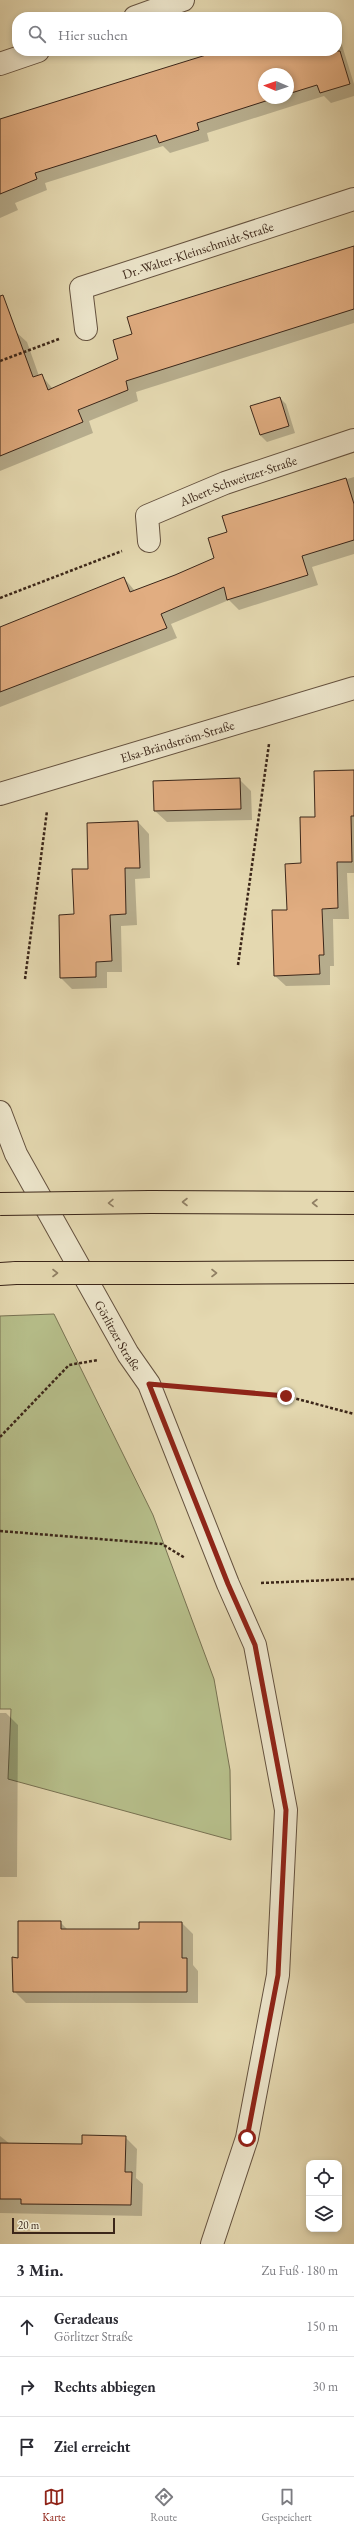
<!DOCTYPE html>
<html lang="de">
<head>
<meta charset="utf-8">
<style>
  body { margin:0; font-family:"EB Garamond",serif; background:#f2f2f3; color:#2b2b33 }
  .controls { position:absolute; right:12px; bottom:12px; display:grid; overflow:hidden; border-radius:8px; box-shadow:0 2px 6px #0003 }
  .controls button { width:36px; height:36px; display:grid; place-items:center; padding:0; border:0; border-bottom:1px solid #e1e1e2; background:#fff; color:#2b2b33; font:20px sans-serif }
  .compass { position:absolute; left:258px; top:68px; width:36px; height:36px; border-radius:50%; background:#fff; box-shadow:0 2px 6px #0003; rotate:272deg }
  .scale { position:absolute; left:12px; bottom:10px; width:103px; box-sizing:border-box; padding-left:4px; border:2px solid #3b2619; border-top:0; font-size:11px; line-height:14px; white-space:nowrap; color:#3b2619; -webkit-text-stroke:3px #ede6cc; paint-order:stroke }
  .stop { position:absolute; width:12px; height:12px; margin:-9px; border:3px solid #8f2418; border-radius:50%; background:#fff }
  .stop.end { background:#8f2418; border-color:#fff; box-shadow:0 1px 4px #0008 }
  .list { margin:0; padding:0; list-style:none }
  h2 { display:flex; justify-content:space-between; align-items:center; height:52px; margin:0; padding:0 16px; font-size:17px }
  h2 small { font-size:13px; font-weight:400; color:#7c7c81 }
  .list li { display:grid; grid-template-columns:26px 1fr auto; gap:12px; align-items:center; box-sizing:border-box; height:60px; padding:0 16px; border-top:1px solid #e1e1e2 }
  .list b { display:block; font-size:15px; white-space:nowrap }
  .list p { margin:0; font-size:13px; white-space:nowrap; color:#7c7c81 }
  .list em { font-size:13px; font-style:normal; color:#7c7c81 }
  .icon { flex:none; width:22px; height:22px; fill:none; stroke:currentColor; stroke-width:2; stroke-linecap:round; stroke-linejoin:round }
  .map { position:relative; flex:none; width:354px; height:2244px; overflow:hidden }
  .search { position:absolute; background:#fff; box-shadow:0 2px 6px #0003; left:12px; right:12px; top:12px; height:44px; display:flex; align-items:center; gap:10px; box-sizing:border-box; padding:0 14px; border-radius:16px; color:#7c7c81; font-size:15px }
  .sheet { height:232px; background:#fff }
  nav { display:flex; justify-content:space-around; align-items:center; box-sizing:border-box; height:56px; border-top:1px solid #e1e1e2; background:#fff; font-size:11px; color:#7c7c81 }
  nav a { display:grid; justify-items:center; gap:2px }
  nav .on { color:#8f2418 }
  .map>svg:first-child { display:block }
  .green { fill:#b6be8a; stroke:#787252 }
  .shadow { fill:#0003; fill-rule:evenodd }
  .building { fill:#e1ad81; stroke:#3b2619 }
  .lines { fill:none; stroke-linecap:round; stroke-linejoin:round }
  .street-casing { stroke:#65523f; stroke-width:24 }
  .highway-casing { stroke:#3b2619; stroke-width:24 }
  .path { stroke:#3b2619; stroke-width:2.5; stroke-dasharray:3 2; stroke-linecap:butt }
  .street { stroke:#ede6cc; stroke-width:22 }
  .highway { stroke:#e4d8b0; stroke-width:22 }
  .highway-bridge-casing { stroke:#3b2619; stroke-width:24; stroke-linecap:butt }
  .highway-bridge { stroke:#e4d8b0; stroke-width:22 }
  .oneway { stroke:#907f64 }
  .route { stroke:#8f2418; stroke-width:5 }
  .labels { text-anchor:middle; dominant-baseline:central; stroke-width:4; stroke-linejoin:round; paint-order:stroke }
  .street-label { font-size:13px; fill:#3b2619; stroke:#ede6cc }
</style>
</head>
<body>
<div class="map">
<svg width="354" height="2244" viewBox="0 0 354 2244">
  <rect width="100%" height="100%" fill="#e4d8b0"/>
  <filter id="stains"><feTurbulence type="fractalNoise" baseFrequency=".005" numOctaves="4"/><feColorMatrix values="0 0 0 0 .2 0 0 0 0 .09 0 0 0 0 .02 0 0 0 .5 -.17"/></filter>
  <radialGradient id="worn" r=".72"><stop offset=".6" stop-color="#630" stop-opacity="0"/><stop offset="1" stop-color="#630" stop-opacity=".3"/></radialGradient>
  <path class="green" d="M54,1314L153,1515L214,1679L230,1770L231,1840L8,1779L11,1709H0V1316Z"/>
  <path class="shadow" d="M337,29L354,84V96L331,103L324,96L207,133L209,141L170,153L163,146L45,183L47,190L15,203L18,210L0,218V157L220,51H337ZM264,74H288V98H264Z
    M354,247V323L136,392L138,401L89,421L93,433L0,471V338L16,332L27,342L39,376L41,375L53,389L119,359L134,335Z
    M280,398L286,404L295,433L267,442L260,435L252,407Z
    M354,477V554L312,567L318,585L239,610L229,600L171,624L177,638L0,707V628L124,578L135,591L215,559L229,532L223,516Z
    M354,771V873H347L349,919H333L334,966H330V985L286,986L274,975L288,911L316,818Z
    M239,779L251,791L252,820L167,822L155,811Z
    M138,822L149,834L150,878L135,879L137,925L121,926L122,972H107V988L72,989L61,978L75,915Z
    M0,1713H6L18,1725L17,1877H0Z
    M60,1922L68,1930H140L182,1923L193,1934V1965L198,1971V2003H26L14,1991Z
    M0,2136L10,2144L83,2145L125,2137L137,2149L136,2178L143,2184L142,2216L0,2213Z"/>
  <path class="building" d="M219,51H340L350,84L320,93L317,85L288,94V74H264V98H275L197,123L199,130L159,143L156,135L35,173L37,179L0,194V119Z
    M354,246V309L126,381L128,390L78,410L83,422L0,456V296L3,295L33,377L42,374L48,390L118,359L113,340L132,334L127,317Z
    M280,397L289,426L260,435L250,406Z
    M346,478L354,504V540L302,556L308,575L227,600L224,587L161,614L167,628L0,692V627L124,577L130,592L175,575L214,558L208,538L227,532L222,516Z
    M354,770V816H351L352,862H337L338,908L322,909L324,955H319L320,974L274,976L272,910H287L285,864L301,863L300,817H315L314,771Z
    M240,778L241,809L154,811L153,781Z
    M138,821L140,868H125L126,914L110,915L112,961L96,962V977L60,978L59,915L74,914L72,869H88L87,823Z
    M18,1921H61V1929H139V1922H182V1958H187V1992H13L12,1957L18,1958Z
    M82,2135L126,2136L125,2172H132L131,2205L21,2204V2199H0V2143L82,2144Z"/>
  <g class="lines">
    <defs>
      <g id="street">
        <path d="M135,17L183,0"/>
        <path d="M0,64L38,51"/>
        <path id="s1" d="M86,329L81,288L354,199"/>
        <path id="s2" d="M149,541L147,516L225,483L354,440"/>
        <path id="s3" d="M0,794L354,688"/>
        <path id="s4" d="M0,1112L16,1154L128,1354L149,1384L228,1584L255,1645L286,1810L278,1975L247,2138L212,2244"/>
      </g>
      <path id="highway" d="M150,1202L354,1203
        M175,1273L354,1272
        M0,1274L16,1273"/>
    </defs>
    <use href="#street" class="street-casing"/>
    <use href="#highway" class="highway-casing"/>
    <path class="path" d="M0,361L59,339
      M0,598L122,551
      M238,965L269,744
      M25,979L47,811
      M182,1387L286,1396L354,1414
      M0,1437L69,1365L98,1360
      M0,1531L162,1544L185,1558
      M261,1583L354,1579"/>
    <use href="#street" class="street"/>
    <use href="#highway" class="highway"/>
    <defs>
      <path id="highway-bridge" d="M0,1204L150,1202
        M16,1273H175"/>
    </defs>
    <use href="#highway-bridge" class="highway-bridge-casing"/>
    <use href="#highway-bridge" class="highway-bridge"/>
  </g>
  <defs><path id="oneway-chevron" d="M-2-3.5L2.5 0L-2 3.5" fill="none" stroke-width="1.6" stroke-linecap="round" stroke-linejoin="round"/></defs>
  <g class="oneway">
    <use href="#oneway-chevron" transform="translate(185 1202) rotate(-180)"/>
    <use href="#oneway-chevron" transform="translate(111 1203) rotate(179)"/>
    <use href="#oneway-chevron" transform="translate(315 1203) rotate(-180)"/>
    <use href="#oneway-chevron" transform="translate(55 1273)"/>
    <use href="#oneway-chevron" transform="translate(214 1273)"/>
  </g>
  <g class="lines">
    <path class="route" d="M247,2138L278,1975L286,1810L255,1645L228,1584L149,1384L286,1396"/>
  </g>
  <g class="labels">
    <g class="street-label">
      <text stroke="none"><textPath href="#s1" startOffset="164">Dr.-Walter-Kleinschmidt-Straße</textPath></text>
      <text stroke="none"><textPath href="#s2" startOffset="123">Albert-Schweitzer-Straße</textPath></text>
      <text stroke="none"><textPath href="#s3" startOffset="185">Elsa-Brändström-Straße</textPath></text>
      <text stroke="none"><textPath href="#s4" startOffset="253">Görlitzer Straße</textPath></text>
    </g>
  </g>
  <rect width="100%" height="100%" filter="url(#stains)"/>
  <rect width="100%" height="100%" fill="url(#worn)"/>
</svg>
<div class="controls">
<button><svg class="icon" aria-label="locate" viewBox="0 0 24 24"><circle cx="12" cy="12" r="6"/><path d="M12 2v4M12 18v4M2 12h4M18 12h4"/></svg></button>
<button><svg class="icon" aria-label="layers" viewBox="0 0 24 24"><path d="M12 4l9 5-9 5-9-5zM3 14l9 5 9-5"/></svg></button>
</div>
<svg class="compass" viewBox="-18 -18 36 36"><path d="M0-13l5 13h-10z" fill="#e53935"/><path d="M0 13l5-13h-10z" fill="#7c7c81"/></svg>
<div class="scale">20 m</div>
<div class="stop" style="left:247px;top:2138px"></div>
<div class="stop end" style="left:286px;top:1396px"></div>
<div class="search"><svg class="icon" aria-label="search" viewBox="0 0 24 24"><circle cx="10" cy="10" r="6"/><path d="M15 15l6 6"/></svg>Hier suchen</div>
</div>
<section class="sheet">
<h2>3 Min.<small>Zu Fuß · 180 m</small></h2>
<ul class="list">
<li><svg class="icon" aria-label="ahead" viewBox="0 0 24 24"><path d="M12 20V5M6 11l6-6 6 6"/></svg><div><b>Geradeaus</b><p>Görlitzer Straße</p></div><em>150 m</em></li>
<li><svg class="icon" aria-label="right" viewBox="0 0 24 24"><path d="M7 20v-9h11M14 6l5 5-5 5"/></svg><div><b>Rechts abbiegen</b></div><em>30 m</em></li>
<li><svg class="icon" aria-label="arrive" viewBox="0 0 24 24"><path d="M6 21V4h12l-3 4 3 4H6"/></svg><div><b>Ziel erreicht</b></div></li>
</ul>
</section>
<nav>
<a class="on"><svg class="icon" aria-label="map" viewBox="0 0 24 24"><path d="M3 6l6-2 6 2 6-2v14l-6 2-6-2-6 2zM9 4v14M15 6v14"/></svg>Karte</a>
<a><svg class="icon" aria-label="directions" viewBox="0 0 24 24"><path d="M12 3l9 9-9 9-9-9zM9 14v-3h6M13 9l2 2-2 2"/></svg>Route</a>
<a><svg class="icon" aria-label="saved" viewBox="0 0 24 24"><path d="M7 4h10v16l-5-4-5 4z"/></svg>Gespeichert</a>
</nav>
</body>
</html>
